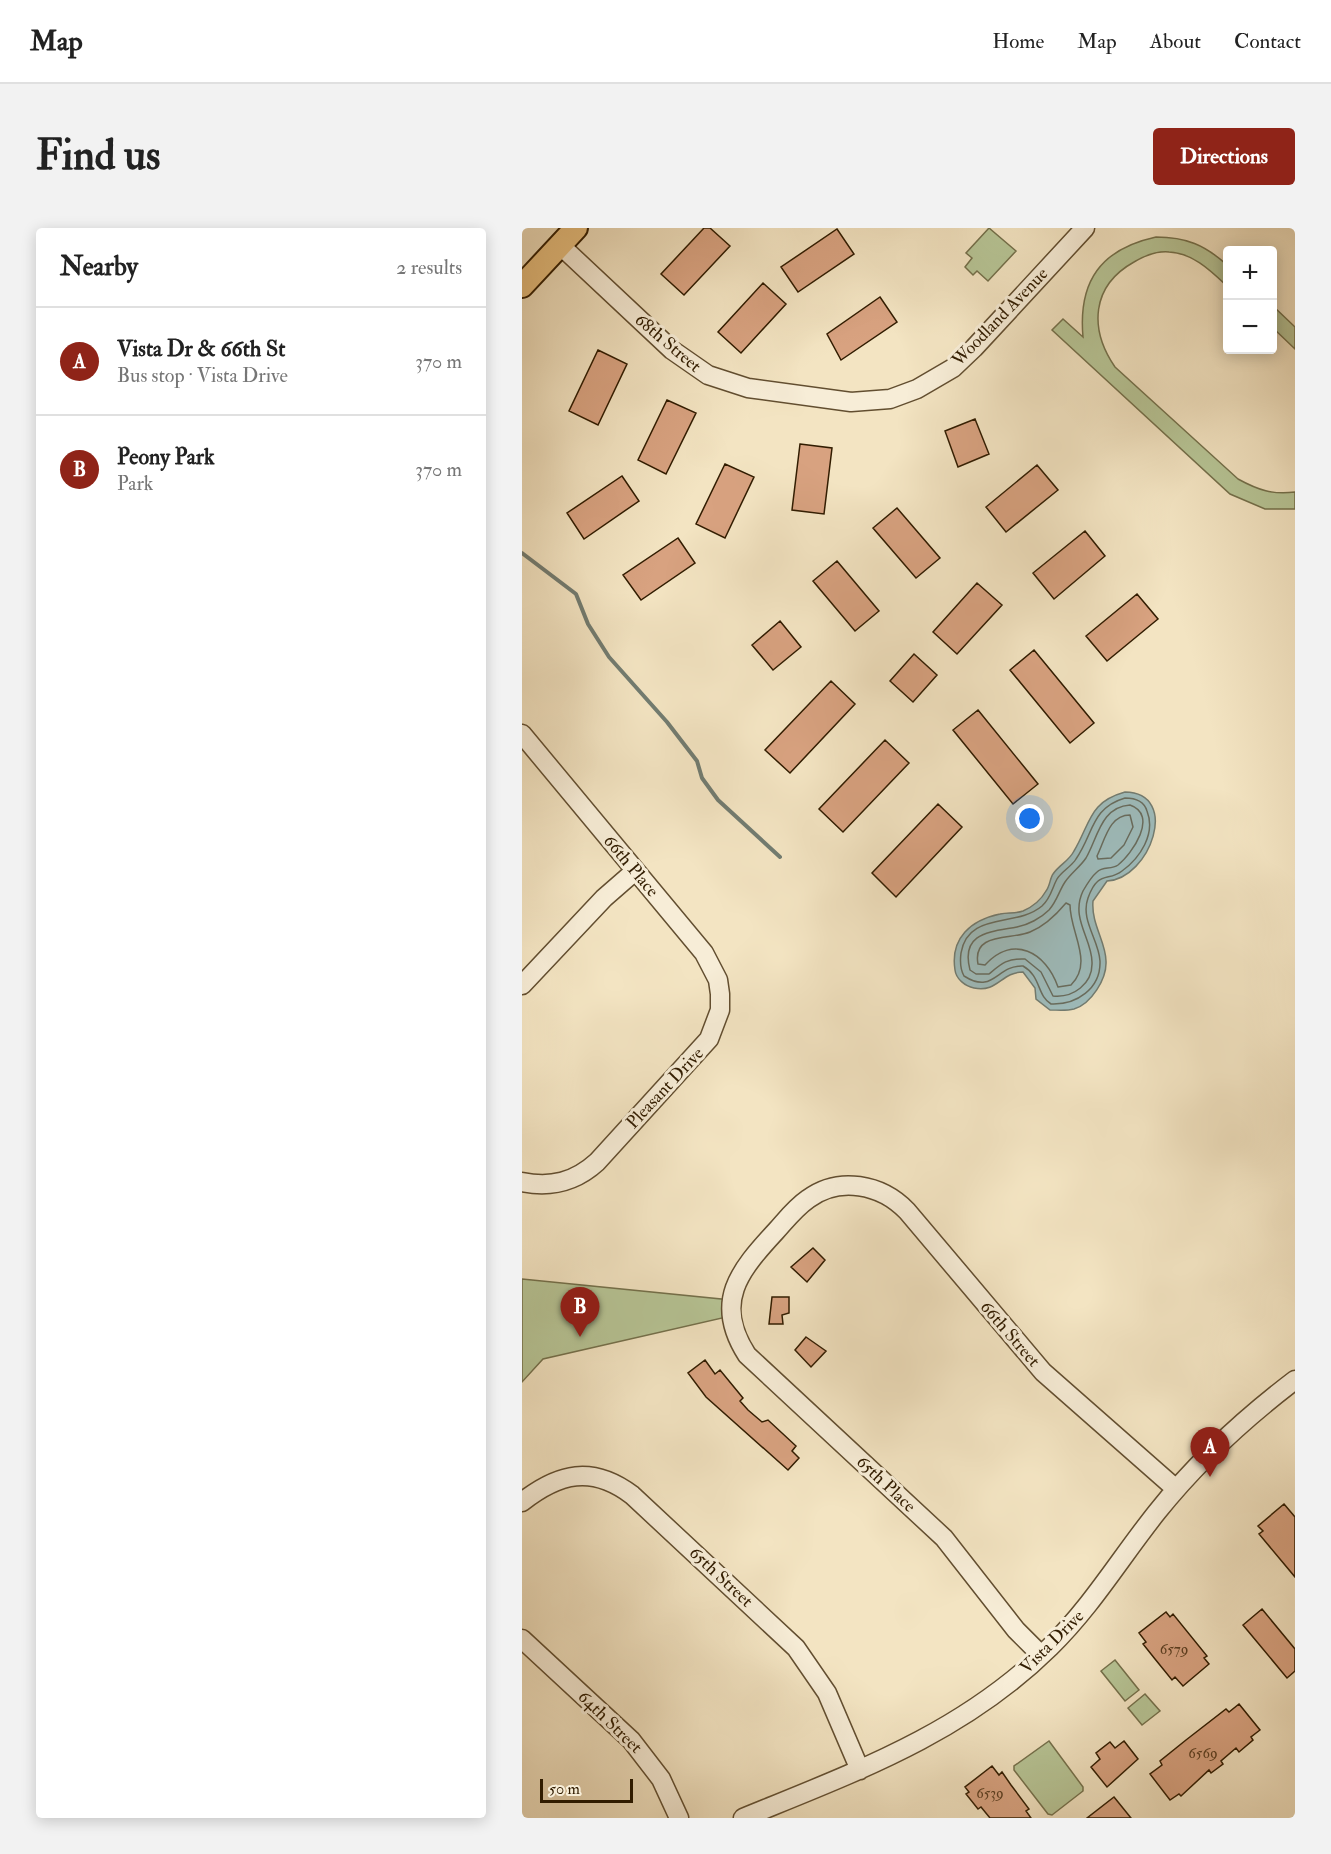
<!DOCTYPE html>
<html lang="en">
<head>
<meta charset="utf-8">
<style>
  body { margin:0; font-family:"IM FELL Double Pica",serif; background:#f2f2f2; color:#222 }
  .controls { position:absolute; right:18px; top:18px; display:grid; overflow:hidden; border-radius:6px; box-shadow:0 3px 15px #0003 }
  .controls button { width:54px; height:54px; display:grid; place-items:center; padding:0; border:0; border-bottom:2px solid #e0e0e0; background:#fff; color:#222; font:30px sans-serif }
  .scale { position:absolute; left:18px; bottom:15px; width:93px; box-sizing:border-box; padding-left:6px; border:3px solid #311c00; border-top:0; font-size:16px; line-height:21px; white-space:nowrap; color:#311c00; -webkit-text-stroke:4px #f7edd7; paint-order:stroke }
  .you { position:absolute; left:508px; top:591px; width:21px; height:21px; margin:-15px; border:4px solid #fff; border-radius:50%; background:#1a73e8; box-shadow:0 0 0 9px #1a73e833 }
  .badge { display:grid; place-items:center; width:39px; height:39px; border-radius:50%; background:#8f2418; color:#fff; font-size:20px; font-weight:700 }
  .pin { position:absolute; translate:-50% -50px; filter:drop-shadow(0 2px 3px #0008) }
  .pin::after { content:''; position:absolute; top:32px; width:21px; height:18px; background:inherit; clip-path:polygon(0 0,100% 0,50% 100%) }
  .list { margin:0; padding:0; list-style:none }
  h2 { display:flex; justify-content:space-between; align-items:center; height:78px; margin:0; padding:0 24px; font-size:26px }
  h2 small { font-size:20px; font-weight:400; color:#767676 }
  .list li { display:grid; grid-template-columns:39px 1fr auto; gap:18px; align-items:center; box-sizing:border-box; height:108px; padding:0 24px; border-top:2px solid #e0e0e0 }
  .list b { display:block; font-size:22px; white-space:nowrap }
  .list p { margin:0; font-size:20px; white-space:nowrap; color:#767676 }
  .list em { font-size:20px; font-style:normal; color:#767676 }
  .map { position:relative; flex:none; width:773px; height:1590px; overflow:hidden; border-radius:6px }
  header { display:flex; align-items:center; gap:36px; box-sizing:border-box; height:84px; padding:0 30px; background:#fff; border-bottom:2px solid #e0e0e0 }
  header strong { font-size:28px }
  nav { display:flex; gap:33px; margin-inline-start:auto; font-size:21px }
  .intro { display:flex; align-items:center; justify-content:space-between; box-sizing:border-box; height:144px; padding:0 36px }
  h1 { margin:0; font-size:42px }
  .button { padding:15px 27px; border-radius:6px; background:#8f2418; color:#fff; font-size:21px; font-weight:700 }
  main { display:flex; gap:36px; padding:0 36px }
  aside { flex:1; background:#fff; border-radius:6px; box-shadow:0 3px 15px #0003 }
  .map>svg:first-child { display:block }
  .green { fill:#b7c596; stroke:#74704b; stroke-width:1.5 }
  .water { fill:#9ebcbc; stroke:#727c71; stroke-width:1.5 }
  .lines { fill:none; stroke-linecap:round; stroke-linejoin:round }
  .shore { stroke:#686c5e; stroke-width:1.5 }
  .stream { stroke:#727c71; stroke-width:4 }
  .building { fill:#d8a280; stroke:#311c00; stroke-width:1.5 }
  .minor-casing { stroke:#624e30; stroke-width:21 }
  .major-casing { stroke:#311c00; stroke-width:26 }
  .minor { stroke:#f7edd7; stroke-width:18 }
  .major { stroke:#eac281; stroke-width:22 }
  .labels { text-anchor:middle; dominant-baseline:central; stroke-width:6; stroke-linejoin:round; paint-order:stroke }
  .number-label { font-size:15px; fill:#5b3e20 }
  .street-label { font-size:18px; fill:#311c00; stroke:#f7edd7 }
</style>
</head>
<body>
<header>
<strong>Map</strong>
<nav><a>Home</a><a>Map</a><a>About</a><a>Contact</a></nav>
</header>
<div class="intro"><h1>Find us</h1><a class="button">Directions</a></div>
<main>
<aside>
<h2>Nearby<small>2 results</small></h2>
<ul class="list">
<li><span class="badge">A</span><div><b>Vista Dr &amp; 66th St</b><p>Bus stop · Vista Drive</p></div><em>370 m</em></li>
<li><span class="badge">B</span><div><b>Peony Park</b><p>Park</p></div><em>370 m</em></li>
</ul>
</aside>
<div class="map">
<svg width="773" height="1590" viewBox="0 0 773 1590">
  <rect width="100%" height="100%" fill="#f3e4c2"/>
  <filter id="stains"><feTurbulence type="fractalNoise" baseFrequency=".00333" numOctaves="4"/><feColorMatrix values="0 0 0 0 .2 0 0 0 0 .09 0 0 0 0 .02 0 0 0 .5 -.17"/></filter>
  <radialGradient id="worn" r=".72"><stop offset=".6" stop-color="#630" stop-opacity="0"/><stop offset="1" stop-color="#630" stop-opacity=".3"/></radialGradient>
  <path class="green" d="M467,0L494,23L466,53L455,43L451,47L443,39L450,30L444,25Z
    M634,9C664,9 683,17 705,37V58C689,43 671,25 647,24C635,23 622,28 612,34C569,58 567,101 593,139L716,251C736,262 751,267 773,264V281H743L708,266L530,102L541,91L561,109C556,53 579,21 634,9Z
    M751,78L773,99V121L751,100Z
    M0,1051L209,1072V1088L21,1131L0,1154Z
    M593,1432L617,1462L603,1473L579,1443Z
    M623,1466L638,1483L620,1497L606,1480Z
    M527,1513L561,1559V1563L530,1587L526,1586L492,1542V1538Z"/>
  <path class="water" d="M603,564C659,565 628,651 585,653L571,673C569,696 584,714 584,733C585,751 569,776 552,781C544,783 536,782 528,782L514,771L513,760L501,744C479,744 476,765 452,760C443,758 434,751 433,742C428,710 449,692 478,686C486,684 493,686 501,683C510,679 519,672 524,663C528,658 528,650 531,646C537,637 547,633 552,623C569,594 567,574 603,564Z"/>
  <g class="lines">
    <path class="shore" d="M603,570C613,570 622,573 625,583C634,606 618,630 600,643C586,654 576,642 566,670C558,692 577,712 578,733C579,761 554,777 529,776C515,768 519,748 501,738C474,737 472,767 442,748C438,741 438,733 439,725C446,683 494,700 520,678C529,670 530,660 535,651C539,644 550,638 554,631C572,605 569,580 603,570Z
      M608,577C637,587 610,626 596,637C589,642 581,638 575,644C569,649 565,656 561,663C548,690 570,711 570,734C571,756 551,770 531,768L519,744L503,731C485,730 479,736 467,746H454L448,742C438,704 469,704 495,699C506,697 519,690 527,682C535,673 537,663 543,654C549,645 558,639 564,630C576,609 579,579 608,577Z
      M608,587L611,599L602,617L589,630L576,631L575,628C583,612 587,587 608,587Z
      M544,675L548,677C548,705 572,734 549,757L536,759C524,724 491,706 463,737L456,736C450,704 489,712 508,704C523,698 534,687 544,675Z"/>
    <path class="stream" d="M0,325L54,366L66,396L87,429L145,494L175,533L180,550L196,572L258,629"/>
  </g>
  <path class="building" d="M182,0H188L208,18L162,67L139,46Z
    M315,1L332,26L276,64L259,39Z
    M241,55L264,76L219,125L196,104Z
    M358,69L375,94L319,132L305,106Z
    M76,122L105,136L76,197L47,183Z
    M145,172L174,185L144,246L116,232Z
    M453,191L467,226L436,239L423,203Z
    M278,216L310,220L302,286L270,282Z
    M203,236L232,249L203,310L174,296Z
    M515,237L536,262L484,304L464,279Z
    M100,248L117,273L62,311L45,285Z
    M375,280L418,330L394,350L351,300Z
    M563,303L583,328L532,371L511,345Z
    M156,310L173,335L119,372L101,347Z
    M315,333L357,383L333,403L291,353Z
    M455,355L480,377L435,426L411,404Z
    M615,366L636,391L585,433L564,408Z
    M258,393L279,419L251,442L230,417Z
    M512,422L572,495L548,515L488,442Z
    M392,426L415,447L391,474L368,453Z
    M309,453L333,476L268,545L243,522Z
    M456,482L516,556L491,576L431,502Z
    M363,512L387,535L321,604L297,581Z
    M416,576L440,599L374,669L350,645Z
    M291,1020L303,1032L285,1054L269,1039Z
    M250,1069H267V1085L260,1087L261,1096H247Z
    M284,1109L304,1123L289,1139L273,1122Z
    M183,1132L193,1146L198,1142L221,1170L218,1173L226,1182L240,1194L246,1192L274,1218L270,1223L277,1230L266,1242L184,1169L166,1145Z
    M762,1276L773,1289V1349L737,1306L741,1303L736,1298Z
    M740,1381L773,1421V1443L765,1450L721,1397Z
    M644,1384L648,1389L651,1386L685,1428L682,1430L687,1436L661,1458L653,1449L650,1452L633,1431L621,1416L624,1414L617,1405Z
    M717,1476L738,1502L729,1509L731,1512L717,1524L714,1520L699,1533L701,1536L689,1545L687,1542L659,1568L657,1566L648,1572L628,1546L640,1537L638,1533L664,1512L704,1481L707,1484Z
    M602,1513L616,1531L585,1559L569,1539L578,1531L574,1525L588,1514L593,1520Z
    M470,1538L477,1547L480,1544L489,1557L507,1581L504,1583L509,1590H468L459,1579L456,1581L444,1566L447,1564L443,1559Z
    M592,1569L609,1590H565Z"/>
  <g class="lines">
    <defs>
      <path id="minor" d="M38,17L150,122L186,147L226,160L329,174L368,171L395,161L431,140L452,120L563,0
        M0,506L182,725L196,752L198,766V782L187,811L75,934C53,954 29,960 0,954
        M0,757L82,670L113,643
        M0,1274C37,1245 70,1237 110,1267L274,1420L305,1465L338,1542
        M0,1411L109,1512L139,1551L157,1590
        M519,1427L494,1402L422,1310L225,1127C191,1074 217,1043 254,1003C264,992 273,980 286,971C317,948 359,956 385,983L521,1144L654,1261
        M221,1590C333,1544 440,1506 528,1419C570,1378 599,1329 635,1284C675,1234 723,1190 773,1152"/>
      <path id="major" d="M0,58L54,0"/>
    </defs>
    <use href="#minor" class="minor-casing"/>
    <use href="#major" class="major-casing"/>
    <use href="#minor" class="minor"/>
    <use href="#major" class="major"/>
  </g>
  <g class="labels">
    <g class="number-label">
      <text x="652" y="1421">6579</text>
      <text x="681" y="1525">6569</text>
      <text x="468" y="1565">6539</text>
    </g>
    <g class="street-label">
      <text transform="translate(478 89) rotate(-46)">Woodland Avenue</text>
      <text transform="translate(146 115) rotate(40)">68th Street</text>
      <text transform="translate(109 638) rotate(50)">66th Place</text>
      <text transform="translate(143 860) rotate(-47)">Pleasant Drive</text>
      <text transform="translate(488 1106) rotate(49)">66th Street</text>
      <text transform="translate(364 1256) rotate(43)">65th Place</text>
      <text transform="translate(199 1349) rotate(43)">65th Street</text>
      <text transform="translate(530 1414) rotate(-45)">Vista Drive</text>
      <text transform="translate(88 1494) rotate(44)">64th Street</text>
    </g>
  </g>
  <rect width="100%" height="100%" filter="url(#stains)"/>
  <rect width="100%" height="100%" fill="url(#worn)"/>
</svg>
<div class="controls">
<button>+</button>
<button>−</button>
</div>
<div class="scale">50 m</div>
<div class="you"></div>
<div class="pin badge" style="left:688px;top:1249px">A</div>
<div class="pin badge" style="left:58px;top:1109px">B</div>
</div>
</main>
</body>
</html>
